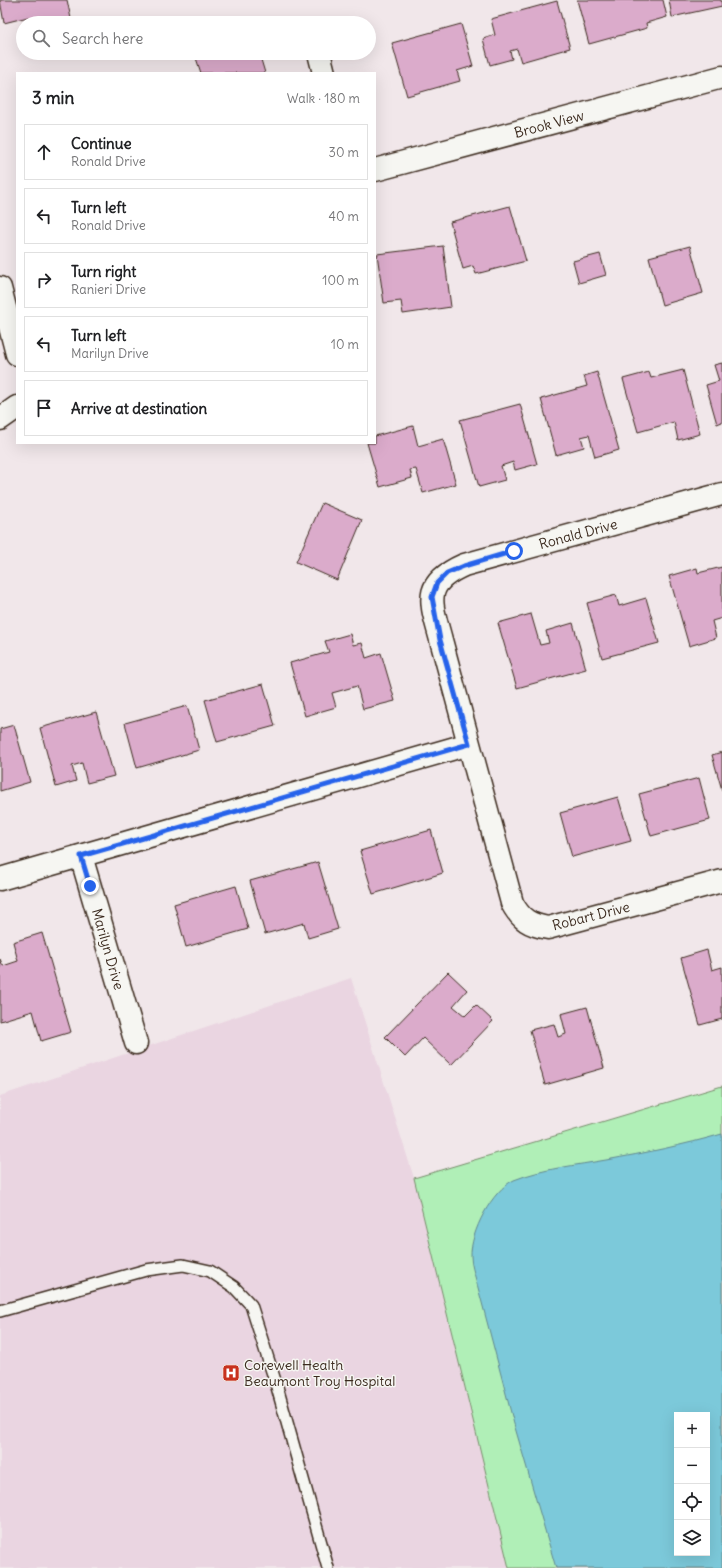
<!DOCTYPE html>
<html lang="en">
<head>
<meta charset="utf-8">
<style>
  body { margin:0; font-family:Delius,sans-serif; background:#f2f2f2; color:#202124 }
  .controls { position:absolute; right:12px; bottom:12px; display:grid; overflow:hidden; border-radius:0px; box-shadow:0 4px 16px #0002 }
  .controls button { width:36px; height:36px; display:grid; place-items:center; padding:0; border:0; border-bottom:1px solid #e0e0e0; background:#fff; color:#202124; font:20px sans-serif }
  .stop { position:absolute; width:12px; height:12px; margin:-9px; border:3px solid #2563eb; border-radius:50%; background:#fff }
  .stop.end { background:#2563eb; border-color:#fff; box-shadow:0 1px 4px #0008 }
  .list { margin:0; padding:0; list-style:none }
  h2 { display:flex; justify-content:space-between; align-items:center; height:52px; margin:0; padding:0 16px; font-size:17px }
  h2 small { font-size:13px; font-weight:400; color:#757577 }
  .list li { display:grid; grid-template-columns:26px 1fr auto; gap:12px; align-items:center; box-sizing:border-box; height:56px; margin:0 8px 8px; padding:0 8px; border:1px solid #e0e0e0; border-radius:0px }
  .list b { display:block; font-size:15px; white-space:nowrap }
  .list p { margin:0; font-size:13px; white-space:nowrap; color:#757577 }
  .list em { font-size:13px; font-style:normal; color:#757577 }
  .icon { flex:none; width:22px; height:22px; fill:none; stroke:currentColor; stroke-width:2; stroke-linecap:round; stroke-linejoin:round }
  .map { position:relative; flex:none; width:722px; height:1568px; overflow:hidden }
  .search { position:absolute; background:#fff; box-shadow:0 4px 16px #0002; left:16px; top:16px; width:360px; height:44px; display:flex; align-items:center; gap:10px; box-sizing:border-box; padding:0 14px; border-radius:22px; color:#757577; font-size:15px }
  .panel { position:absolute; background:#fff; box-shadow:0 4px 16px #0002; left:16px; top:72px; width:360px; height:372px; border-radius:0px }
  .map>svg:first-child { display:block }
  .built { fill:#ead5e1 }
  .green { fill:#b0efb7; stroke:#768c6a; fill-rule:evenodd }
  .water { fill:#7cc9da; stroke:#62898f; fill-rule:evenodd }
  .building { fill:#dbabcb; stroke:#3b2a1e }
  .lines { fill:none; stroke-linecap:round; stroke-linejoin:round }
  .lane-casing { stroke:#3b2a1e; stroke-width:14 }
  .street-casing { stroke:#3b2a1e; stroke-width:25 }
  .lane { stroke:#f6f6f2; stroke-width:11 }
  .street { stroke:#f6f6f2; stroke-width:22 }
  .route { stroke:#2563eb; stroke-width:5 }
  .labels { text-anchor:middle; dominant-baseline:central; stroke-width:3; stroke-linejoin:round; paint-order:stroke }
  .street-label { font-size:14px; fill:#3b2a1e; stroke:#f6f6f2 }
  .poi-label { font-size:14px; fill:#3b2a1e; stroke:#f6f6f2; text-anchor:start }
</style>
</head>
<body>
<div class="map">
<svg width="722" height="1568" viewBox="0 0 722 1568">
  <rect width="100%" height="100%" fill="#f1e7ea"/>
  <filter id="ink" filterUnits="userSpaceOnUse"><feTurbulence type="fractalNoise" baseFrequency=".025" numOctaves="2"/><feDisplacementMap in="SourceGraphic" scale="8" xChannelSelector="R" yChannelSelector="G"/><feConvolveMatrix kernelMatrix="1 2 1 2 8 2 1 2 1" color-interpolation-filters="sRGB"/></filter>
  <g filter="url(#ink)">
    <path class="built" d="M351,978L414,1178L509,1568H0V1096Z"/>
    <path class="green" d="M722,1086V1568H509L414,1178ZM677,1415H707V1553H677Z"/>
    <path class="water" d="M722,1134V1568H556L514,1424L476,1280C474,1273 471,1264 471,1256C470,1233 492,1190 514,1180C541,1169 578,1165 606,1160C645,1153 684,1145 722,1134ZM677,1415H707V1553H677Z"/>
    <path class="building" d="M0,0H67L72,23H30L28,17L4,23Z
      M577,0H663L667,17L646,23L647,28L589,44Z
      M669,0H721L722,6L672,17Z
      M557,1L570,48L521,62L517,49L510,51L512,59L490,65L483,39L495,35L491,19Z
      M461,24L473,66L457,71L460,81L407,96L392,43Z
      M214,53H259L265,73H201L196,58Z
      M510,206L526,261L476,274L473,266L463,269L450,222Z
      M443,246L451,307L403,314L401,301L384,303L377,254Z
      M690,246L703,293L662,305L649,257Z
      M600,254L606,275L579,283L573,261Z
      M722,363V422L717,424L706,385L719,381L714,365Z
      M683,370L700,434L678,440L674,422L638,432L623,379L649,372L651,378Z
      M597,372L619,450L595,457L589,435L581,437L584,447L556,455L541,399L587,386L584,376Z
      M520,404L537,464L515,470L513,462L501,466L505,480L479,487L460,420Z
      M413,426L418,446L443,439L456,484L423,493L416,469L410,470L412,478L380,487L367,443H375V436Z
      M322,503L362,520L337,580L296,562Z
      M722,567V618L712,621L716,638L689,646L669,576L697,568L698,573Z
      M616,595L619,606L646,598L659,643L602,658L587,603Z
      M531,614L540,645L549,643L546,631L573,623L586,669L517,688L498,623Z
      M350,634L353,645L362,643L366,658L381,653L395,701L363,709L357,686L332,693L336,707L305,716L290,663L329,652L325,641Z
      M263,684L275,726L217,742L205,700Z
      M187,706L199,750L137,768L125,723Z
      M96,712L114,776L87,783L82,763L72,766L76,781L56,787L40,728Z
      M14,725L30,782L0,791V729Z
      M722,752V790L712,755Z
      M699,778L710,820L651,836L639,794Z
      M618,797L631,841L572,857L560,813Z
      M431,830L443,873L373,894L360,851Z
      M318,862L338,929L308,938L304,923L265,934L250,881Z
      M236,886L248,929L186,947L174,904Z
      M42,933L71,1032L41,1041L33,1011L0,1021V959L3,966L18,961L13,942Z
      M707,950L712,970L722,967V1019L700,1025L681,958Z
      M448,972L467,990L453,1006L465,1016L476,1005L493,1021L451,1065L423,1038L405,1057L385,1037Z
      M587,1007L604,1068L545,1085L530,1030L554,1024L558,1037L566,1034L561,1014Z"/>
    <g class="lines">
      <defs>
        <path id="lane" d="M0,1311L146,1270L183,1265L210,1271L234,1287L251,1305L277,1387L328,1568"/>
        <path id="street" d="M319,53L324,73
          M375,170L722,77
          M0,288L17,354
          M0,419L17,407
          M722,494L464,565C421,584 431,602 441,640L512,903C521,920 530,925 548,928L722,881
          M81,856L136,1043
          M0,879L469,744"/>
      </defs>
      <use href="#lane" class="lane-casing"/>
      <use href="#street" class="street-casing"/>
      <use href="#lane" class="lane"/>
      <use href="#street" class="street"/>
    </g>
  </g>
  <g class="lines" filter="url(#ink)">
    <path class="route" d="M90,886L81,856L469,744L440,640L432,597L437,583L447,573L464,566L514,551"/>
  </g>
  <defs>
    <symbol id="hospital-square" viewBox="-11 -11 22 22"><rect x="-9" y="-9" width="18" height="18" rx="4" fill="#c8321e" stroke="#f6f6f2"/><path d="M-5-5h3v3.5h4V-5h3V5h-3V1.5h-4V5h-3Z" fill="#fff"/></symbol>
  </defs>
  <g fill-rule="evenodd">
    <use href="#hospital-square" x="221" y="1363" width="20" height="20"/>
  </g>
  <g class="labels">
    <g class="street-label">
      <text transform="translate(549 124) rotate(-15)">Brook View</text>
      <text transform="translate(578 534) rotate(-15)">Ronald Drive</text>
      <text transform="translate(591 916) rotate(-14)">Robart Drive</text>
      <text transform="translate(108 949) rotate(74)">Marilyn Drive</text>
    </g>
    <g class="poi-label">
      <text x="244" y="1365">Corewell Health<tspan x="244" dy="16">Beaumont Troy Hospital</tspan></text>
    </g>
  </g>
</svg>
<div class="controls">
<button>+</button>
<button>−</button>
<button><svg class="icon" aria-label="locate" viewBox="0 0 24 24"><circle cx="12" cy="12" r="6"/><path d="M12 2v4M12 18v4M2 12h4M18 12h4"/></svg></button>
<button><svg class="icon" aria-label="layers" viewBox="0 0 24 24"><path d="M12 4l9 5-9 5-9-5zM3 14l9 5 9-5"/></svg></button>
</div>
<div class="stop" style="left:514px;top:551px"></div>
<div class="stop end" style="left:90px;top:886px"></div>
<div class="search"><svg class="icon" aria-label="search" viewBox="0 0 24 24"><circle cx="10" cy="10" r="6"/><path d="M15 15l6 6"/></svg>Search here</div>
<section class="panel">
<h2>3 min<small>Walk · 180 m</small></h2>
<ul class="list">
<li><svg class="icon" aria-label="ahead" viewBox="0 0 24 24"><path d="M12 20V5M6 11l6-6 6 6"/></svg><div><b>Continue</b><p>Ronald Drive</p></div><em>30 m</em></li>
<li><svg class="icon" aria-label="left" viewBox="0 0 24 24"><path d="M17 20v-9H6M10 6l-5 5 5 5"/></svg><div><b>Turn left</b><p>Ronald Drive</p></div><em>40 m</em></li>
<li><svg class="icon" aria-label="right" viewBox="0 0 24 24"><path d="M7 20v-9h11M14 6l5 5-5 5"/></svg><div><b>Turn right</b><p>Ranieri Drive</p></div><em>100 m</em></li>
<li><svg class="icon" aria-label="left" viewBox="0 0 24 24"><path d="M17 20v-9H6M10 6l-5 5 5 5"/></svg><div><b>Turn left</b><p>Marilyn Drive</p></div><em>10 m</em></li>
<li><svg class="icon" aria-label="arrive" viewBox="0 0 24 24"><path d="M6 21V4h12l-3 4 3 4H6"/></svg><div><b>Arrive at destination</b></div></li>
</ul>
</section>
</div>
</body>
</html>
